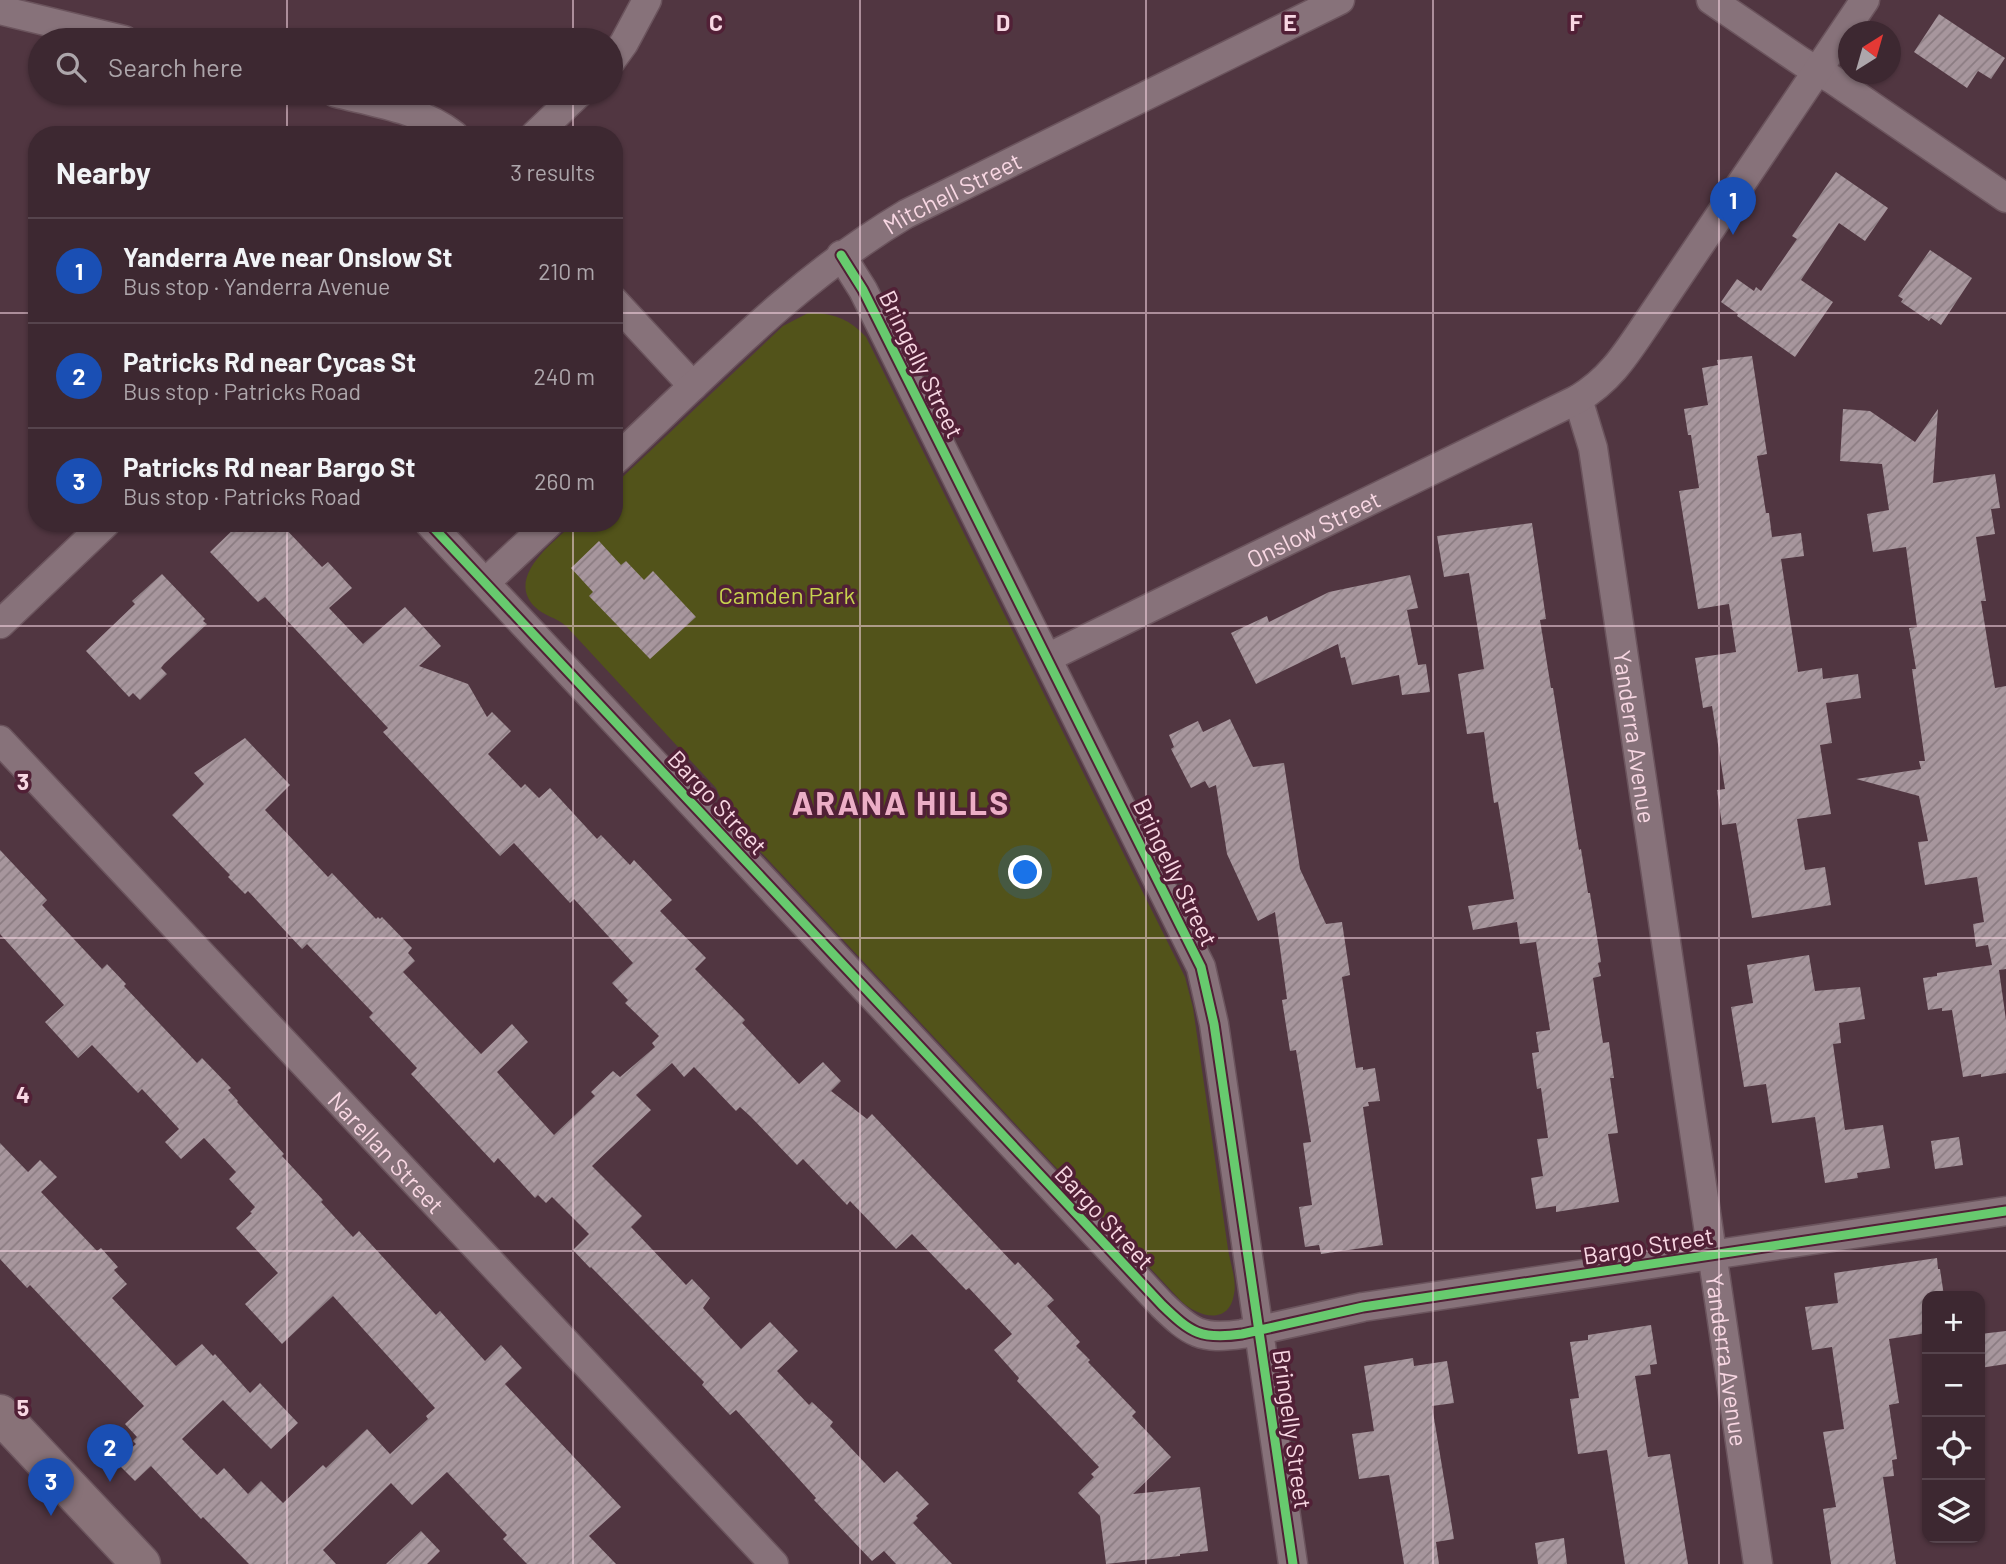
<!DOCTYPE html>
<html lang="en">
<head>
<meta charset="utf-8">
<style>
  body { margin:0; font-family:Barlow,sans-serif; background:#48343d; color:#f1f3f6 }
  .controls { position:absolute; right:21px; bottom:21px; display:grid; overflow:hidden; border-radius:14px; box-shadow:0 2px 5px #0004 }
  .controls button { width:63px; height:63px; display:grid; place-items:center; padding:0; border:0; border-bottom:2px solid #56444d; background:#3d2831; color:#f1f3f6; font:35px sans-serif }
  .compass { position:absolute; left:1838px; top:21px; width:63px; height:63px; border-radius:50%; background:#3d2831; box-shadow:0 2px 5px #0004; rotate:37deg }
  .you { position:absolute; left:1026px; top:873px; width:24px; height:24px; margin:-18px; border:5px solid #fff; border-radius:50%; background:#1a73e8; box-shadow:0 0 0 10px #1a73e833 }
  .badge { display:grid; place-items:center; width:46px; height:46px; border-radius:50%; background:#be9faa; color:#fff; font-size:23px; font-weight:700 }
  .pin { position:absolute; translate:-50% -58px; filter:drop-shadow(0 2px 4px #0008) }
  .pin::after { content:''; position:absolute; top:37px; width:24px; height:21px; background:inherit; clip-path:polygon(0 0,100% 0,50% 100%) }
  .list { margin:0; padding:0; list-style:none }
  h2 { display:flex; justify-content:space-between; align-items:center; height:91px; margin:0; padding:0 28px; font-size:30px }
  h2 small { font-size:23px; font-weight:400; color:#ada6ab }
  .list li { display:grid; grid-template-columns:46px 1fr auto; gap:21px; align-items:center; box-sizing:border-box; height:105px; padding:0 28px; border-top:2px solid #56444d }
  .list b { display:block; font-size:26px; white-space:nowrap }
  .list p { margin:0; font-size:23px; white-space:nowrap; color:#ada6ab }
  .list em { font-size:23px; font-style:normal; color:#ada6ab }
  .icon { flex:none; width:38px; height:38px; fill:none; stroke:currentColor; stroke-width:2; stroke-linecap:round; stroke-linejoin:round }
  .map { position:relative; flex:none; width:2006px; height:1564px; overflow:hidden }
  .search { position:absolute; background:#3d2831; box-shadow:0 2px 5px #0004; left:28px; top:28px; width:595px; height:77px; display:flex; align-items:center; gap:18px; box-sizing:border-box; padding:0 24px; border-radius:38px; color:#ada6ab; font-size:26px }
  .panel { position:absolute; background:#3d2831; box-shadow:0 2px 5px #0004; left:28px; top:126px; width:595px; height:406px; border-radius:28px }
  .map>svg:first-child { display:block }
  .green { fill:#52531a }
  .building { fill:url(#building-hatch) }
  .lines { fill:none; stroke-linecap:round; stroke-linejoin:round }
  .street-casing { stroke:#6b545d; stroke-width:31 }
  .secondary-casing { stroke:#6b545d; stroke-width:41 }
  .street { stroke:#87727a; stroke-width:28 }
  .secondary { stroke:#887278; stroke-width:38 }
  .cycleway-casing { stroke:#512036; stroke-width:13 }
  .cycleway { stroke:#67ca6e; stroke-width:9 }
  .grid { fill:none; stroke:#f8d7e3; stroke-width:2; stroke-opacity:0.55 }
  .labels { text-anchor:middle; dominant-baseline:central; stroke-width:7; stroke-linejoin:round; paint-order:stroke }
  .street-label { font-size:24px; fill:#f8d7e3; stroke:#512036 }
  .park-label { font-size:24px; fill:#c6d24e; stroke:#512036 }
  .district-label { font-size:32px; font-weight:bold; letter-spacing:2px; fill:#ecaec6; stroke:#512036 }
  .grid-label { font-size:23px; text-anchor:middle; font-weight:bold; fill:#f8d7e3; stroke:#512036; stroke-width:7; stroke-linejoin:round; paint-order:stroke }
</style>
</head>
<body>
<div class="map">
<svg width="2006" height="1564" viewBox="0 0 2006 1564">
  <defs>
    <pattern id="building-hatch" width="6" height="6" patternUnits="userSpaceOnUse" patternTransform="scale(1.75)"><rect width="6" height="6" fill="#a7969d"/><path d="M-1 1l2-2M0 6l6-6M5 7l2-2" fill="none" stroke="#8b7c82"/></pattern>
  </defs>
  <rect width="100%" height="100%" fill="#513641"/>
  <path class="green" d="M808,313C832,312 850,319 866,337L1185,977L1193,1008L1228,1249C1230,1263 1237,1281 1234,1294C1229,1326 1198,1317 1181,1301L729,818L716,788L566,626C556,617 543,616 534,606C506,576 554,542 574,523H614V485L783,326Z"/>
  <path class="building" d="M1939,14L2005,58L1991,79L1978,71L1967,88L1914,52Z
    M1836,172L1888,208L1865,241L1839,223L1801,280L1833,302L1795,357L1737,316L1738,314L1721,302L1737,279L1754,291L1756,287L1761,291L1797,239L1792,236Z
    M1930,250L1972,278L1941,325L1931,318L1929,321L1901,302L1903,299L1898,296Z
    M1752,356L1767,454L1757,456L1766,513H1769L1772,537L1801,533L1804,556L1781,559L1798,672L1822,668L1823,679L1858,674L1861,698L1826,703L1832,743L1820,745L1831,814L1797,819L1805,870L1825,867L1831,905L1752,918L1736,823L1722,825L1717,790L1725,789L1712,706L1703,708L1695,658L1736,652L1729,604L1698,609L1679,491L1699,488L1691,435H1688L1684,409L1708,405L1702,368L1718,365L1717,360Z
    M1843,409L1870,411L1915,442L1938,409L1933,483L1995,474L2000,508L1991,509L1995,534L1976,537L1986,601H1981L1995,688L2006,686V969L1999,970L2006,1020V1073L1981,1077V1074L1963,1077L1952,1010L1942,1011V1008L1928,1010L1923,978L1937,976V973L1992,965L1988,945L1976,947L1973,924L1984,922L1977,877L1925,885L1918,842L1928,841L1919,796L1856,779L1921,769L1919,761H1925L1912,669H1916L1909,628L1917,627L1906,547L1873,552L1867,514L1889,510L1882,464L1840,461Z
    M240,523H280L322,567L328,562L352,588L329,608L363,644L405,607L441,646L419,666L468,684L487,717L492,712L511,731L488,754L521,788L525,784L539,798L550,788L597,839L601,835L630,865L634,860L672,900L660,911L706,958L695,969L745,1020L742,1023L799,1084L823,1062L841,1081L831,1091L867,1119L872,1114L1015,1265L1018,1262L1054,1300L1047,1306L1080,1342L1076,1346L1090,1360L1088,1362L1136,1412L1132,1416L1171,1457L1133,1494L1200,1487L1208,1551L1180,1554V1556L1106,1564L1100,1516L1078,1493L1094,1477L1091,1474L1099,1467L1017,1381L1019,1378L994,1350L1012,1334L969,1288L966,1290L912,1234L896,1249L850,1201L847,1205L803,1159L797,1165L750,1116L740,1107L736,1111L694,1067L684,1077L672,1063L636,1095L651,1110L592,1166L642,1216L631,1227L686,1285L692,1279L710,1298L703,1308L741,1349L770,1322L798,1351L777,1371L809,1405L812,1402L833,1422L830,1426L884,1483L897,1471L929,1504L916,1516L918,1518L913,1523L952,1564H896L884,1551L872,1561L814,1500L816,1498L736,1410L730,1415L702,1385L704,1382L591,1267L590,1268L573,1250L589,1234L552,1197L546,1203L538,1195L535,1198L498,1158L494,1163L411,1074L417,1068L369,1017L373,1013L307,944L302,949L248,891L245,894L228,877L230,875L172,815L204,784L194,773L245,738L290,785L265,810L328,877L332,873L376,919L378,917L380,919L382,917L412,948L408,953L415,961L403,972L481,1054L512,1024L528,1042L497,1072L554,1135L595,1096L591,1092L613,1071L620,1077L655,1047L652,1043L659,1036L625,1003L628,1000L612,983L633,963L574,899L570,903L514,843L500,856L383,732L388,728L265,597L258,602L210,552Z
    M1532,523L1546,619L1540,620L1551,688H1553L1579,850L1581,849L1588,893H1590L1601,962L1598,963L1601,976L1593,978L1603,1043L1609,1042L1614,1078H1610L1618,1133L1608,1134L1619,1202L1556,1212V1206L1536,1209L1531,1178L1543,1176L1537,1139L1548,1138L1541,1088L1537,1089L1532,1053L1539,1052L1536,1032L1550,1030L1536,942L1520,944L1517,922L1473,930L1468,906L1514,899L1498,802L1494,803L1484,732L1467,734L1458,674L1484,669L1469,573L1444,577L1437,536Z
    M599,541L621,565L626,561L644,580L653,571L696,617L650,659L589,596L593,592L571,568Z
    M162,574L205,619L203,621L207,624L164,664L161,668L167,674L140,700L133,693L129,697L86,651L135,604L132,601Z
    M1410,575L1418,608L1407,610L1418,665L1426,664L1430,692L1402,695L1399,675L1352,685L1345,657L1341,658L1338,644L1256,684L1231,633L1267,616L1269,622L1329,592Z
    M1230,719L1253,767L1284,763L1300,869L1326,924L1342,922L1350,975L1342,977L1356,1068L1363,1067V1070L1375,1068L1380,1101L1368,1102L1369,1106L1363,1107L1383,1245L1321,1254L1319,1245L1305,1247L1299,1207L1312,1205L1303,1143L1311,1142L1296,1050L1290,1051L1282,1000L1287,999L1275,912L1258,921L1227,854L1216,785L1209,788L1205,781L1191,788L1171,749L1174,747L1169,735L1198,721L1203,732Z
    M0,850L47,900L42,905L102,969L107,964L126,984L124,986L197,1063L202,1058L231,1088L228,1090L238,1101L237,1102L284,1154L282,1156L323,1200L321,1202L353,1237L359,1231L436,1315L440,1311L485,1361L501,1345L522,1368L505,1384L621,1507L589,1536L616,1564H527L503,1539L507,1535L447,1472L412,1505L391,1483L323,1550L336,1564H249L203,1517L201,1519L151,1466L135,1481L116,1462L136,1444L133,1441L137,1437L125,1424L144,1406L30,1285L27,1288L0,1259V1143L28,1172L40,1160L57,1177L41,1192L97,1251L101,1248L118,1267L114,1270L127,1284L112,1298L176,1366L202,1344L213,1356L215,1354L250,1393L260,1383L298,1423L271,1449L223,1400L182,1439L217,1475L224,1468L248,1494L261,1481L283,1503L323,1465L326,1468L367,1429L390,1454L428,1419L426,1416L435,1408L333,1296L282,1344L245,1304L278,1273L236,1228L252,1213L250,1212L255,1207L229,1179L236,1172L204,1138L181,1159L165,1142L179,1129L142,1089L138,1093L92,1045L78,1058L45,1022L64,1005L0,934Z
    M1809,955L1815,991L1860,987L1865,1019L1839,1023L1841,1043L1833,1044L1845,1130L1883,1125L1890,1168L1857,1173L1858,1178L1825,1183L1815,1117L1772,1123L1766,1084L1744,1087L1731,1007L1753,1003L1747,965Z
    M1959,1137L1963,1165L1935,1169L1931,1141Z
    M1937,1258L1938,1269H1940L1944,1296H1927V1333L1889,1339L1899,1403L1889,1405L1897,1459L1892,1460L1894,1476L1883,1477L1896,1564H1831L1823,1509L1836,1507L1823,1432L1844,1429L1832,1347L1812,1350L1805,1307L1838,1303L1834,1273Z
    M1651,1325L1657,1364L1650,1365L1651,1374L1635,1376L1648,1457L1670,1454L1688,1564H1625L1607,1450L1578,1454L1570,1399L1579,1398L1570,1342L1588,1340V1335Z
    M2006,1331V1364L1980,1368V1334Z
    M1413,1358L1414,1366L1447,1361L1454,1403L1432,1406L1454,1539L1436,1542L1439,1564H1404L1389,1475L1359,1479L1352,1434L1374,1431L1364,1366Z
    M421,1531L440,1551L427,1564H386Z
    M1564,1538L1567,1564H1538L1535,1543Z"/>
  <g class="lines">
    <defs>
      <g id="street">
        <path d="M1711,0L1802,62L1832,79L2006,198"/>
        <path d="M0,10L124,40"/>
        <path d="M611,61L624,43L647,0"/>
        <path d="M336,93C377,103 420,109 454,135"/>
        <path d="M535,135L579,93"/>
        <path d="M841,255L863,290L1201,967L1214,1024L1293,1564"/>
        <path d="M614,301L693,386"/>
        <path id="s1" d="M1578,399L1593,448L1758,1564"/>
        <path id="s2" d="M614,461C707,374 796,279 906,214L1340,0"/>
        <path d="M429,523L1162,1305C1191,1333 1201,1340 1242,1334L1363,1307L2006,1211"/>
        <path d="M486,582L549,523"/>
        <path d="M0,624L106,523"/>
        <path id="s3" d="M1047,658L1578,399C1611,379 1626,354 1647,323L1865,0"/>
        <path id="s4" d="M0,740L774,1564"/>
      </g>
      <path id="secondary" d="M0,1414L141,1564"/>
    </defs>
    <use href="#street" class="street-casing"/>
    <use href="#secondary" class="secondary-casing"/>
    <use href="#street" class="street"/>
    <use href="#secondary" class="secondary"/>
    <defs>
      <path id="cycleway" d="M841,255L863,290L1201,967L1214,1024L1293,1564
        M429,523L1162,1305C1191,1333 1201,1340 1242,1334L1363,1307L2006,1211"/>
    </defs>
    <use href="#cycleway" class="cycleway-casing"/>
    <use href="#cycleway" class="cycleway"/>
  </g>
  <path class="grid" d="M287,0V40M573,0V40M860,0V1564M1146,0V1564M1433,0V1564M1719,0V1564M287,93V135M573,93V135M0,313H37M614,313H2006M287,523V1564M573,523V1564M0,626H2006M0,938H2006M0,1251H2006"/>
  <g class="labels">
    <g class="street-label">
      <text stroke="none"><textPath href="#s2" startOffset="434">Mitchell Street</textPath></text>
      <text transform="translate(922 364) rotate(64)">Bringelly Street</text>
      <text stroke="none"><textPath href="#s3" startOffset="296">Onslow Street</textPath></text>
      <text stroke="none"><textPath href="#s1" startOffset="343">Yanderra Avenue</textPath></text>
      <text transform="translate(718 802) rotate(47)">Bargo Street</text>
      <text transform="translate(1176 872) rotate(64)">Bringelly Street</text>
      <text stroke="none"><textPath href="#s4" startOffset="565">Narellan Street</textPath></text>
      <text transform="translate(1105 1217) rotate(47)">Bargo Street</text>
      <text transform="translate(1648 1245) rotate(-9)">Bargo Street</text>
      <text stroke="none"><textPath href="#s1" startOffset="973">Yanderra Avenue</textPath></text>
      <text transform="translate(1293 1429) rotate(82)">Bringelly Street</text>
    </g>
    <g class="park-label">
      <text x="787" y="594">Camden Park</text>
    </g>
    <g class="district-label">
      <text x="901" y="802">ARANA HILLS</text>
    </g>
  </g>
  <g class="grid-label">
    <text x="716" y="31">C</text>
    <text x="1003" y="31">D</text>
    <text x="1290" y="31">E</text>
    <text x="1576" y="31">F</text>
    <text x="23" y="790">3</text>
    <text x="23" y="1103">4</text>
    <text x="23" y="1416">5</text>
  </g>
</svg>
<div class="controls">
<button>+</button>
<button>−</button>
<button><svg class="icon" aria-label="locate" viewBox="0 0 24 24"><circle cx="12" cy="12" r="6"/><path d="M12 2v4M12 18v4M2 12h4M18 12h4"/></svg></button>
<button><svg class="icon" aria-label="layers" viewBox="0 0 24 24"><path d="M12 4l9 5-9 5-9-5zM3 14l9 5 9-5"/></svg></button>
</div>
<svg class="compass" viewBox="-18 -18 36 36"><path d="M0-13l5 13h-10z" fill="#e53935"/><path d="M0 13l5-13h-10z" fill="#ada6ab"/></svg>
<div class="you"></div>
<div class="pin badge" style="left:1733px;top:235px;background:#1a4fb4">1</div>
<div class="pin badge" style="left:110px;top:1482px;background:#1a4fb4">2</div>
<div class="pin badge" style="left:51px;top:1516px;background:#1a4fb4">3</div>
<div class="search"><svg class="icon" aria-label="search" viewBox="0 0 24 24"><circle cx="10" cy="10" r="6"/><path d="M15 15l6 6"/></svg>Search here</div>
<section class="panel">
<h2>Nearby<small>3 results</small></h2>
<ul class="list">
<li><span class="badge" style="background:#1a4fb4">1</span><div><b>Yanderra Ave near Onslow St</b><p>Bus stop · Yanderra Avenue</p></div><em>210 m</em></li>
<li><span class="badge" style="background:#1a4fb4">2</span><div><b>Patricks Rd near Cycas St</b><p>Bus stop · Patricks Road</p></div><em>240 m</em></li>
<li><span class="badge" style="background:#1a4fb4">3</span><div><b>Patricks Rd near Bargo St</b><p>Bus stop · Patricks Road</p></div><em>260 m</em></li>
</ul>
</section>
</div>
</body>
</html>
